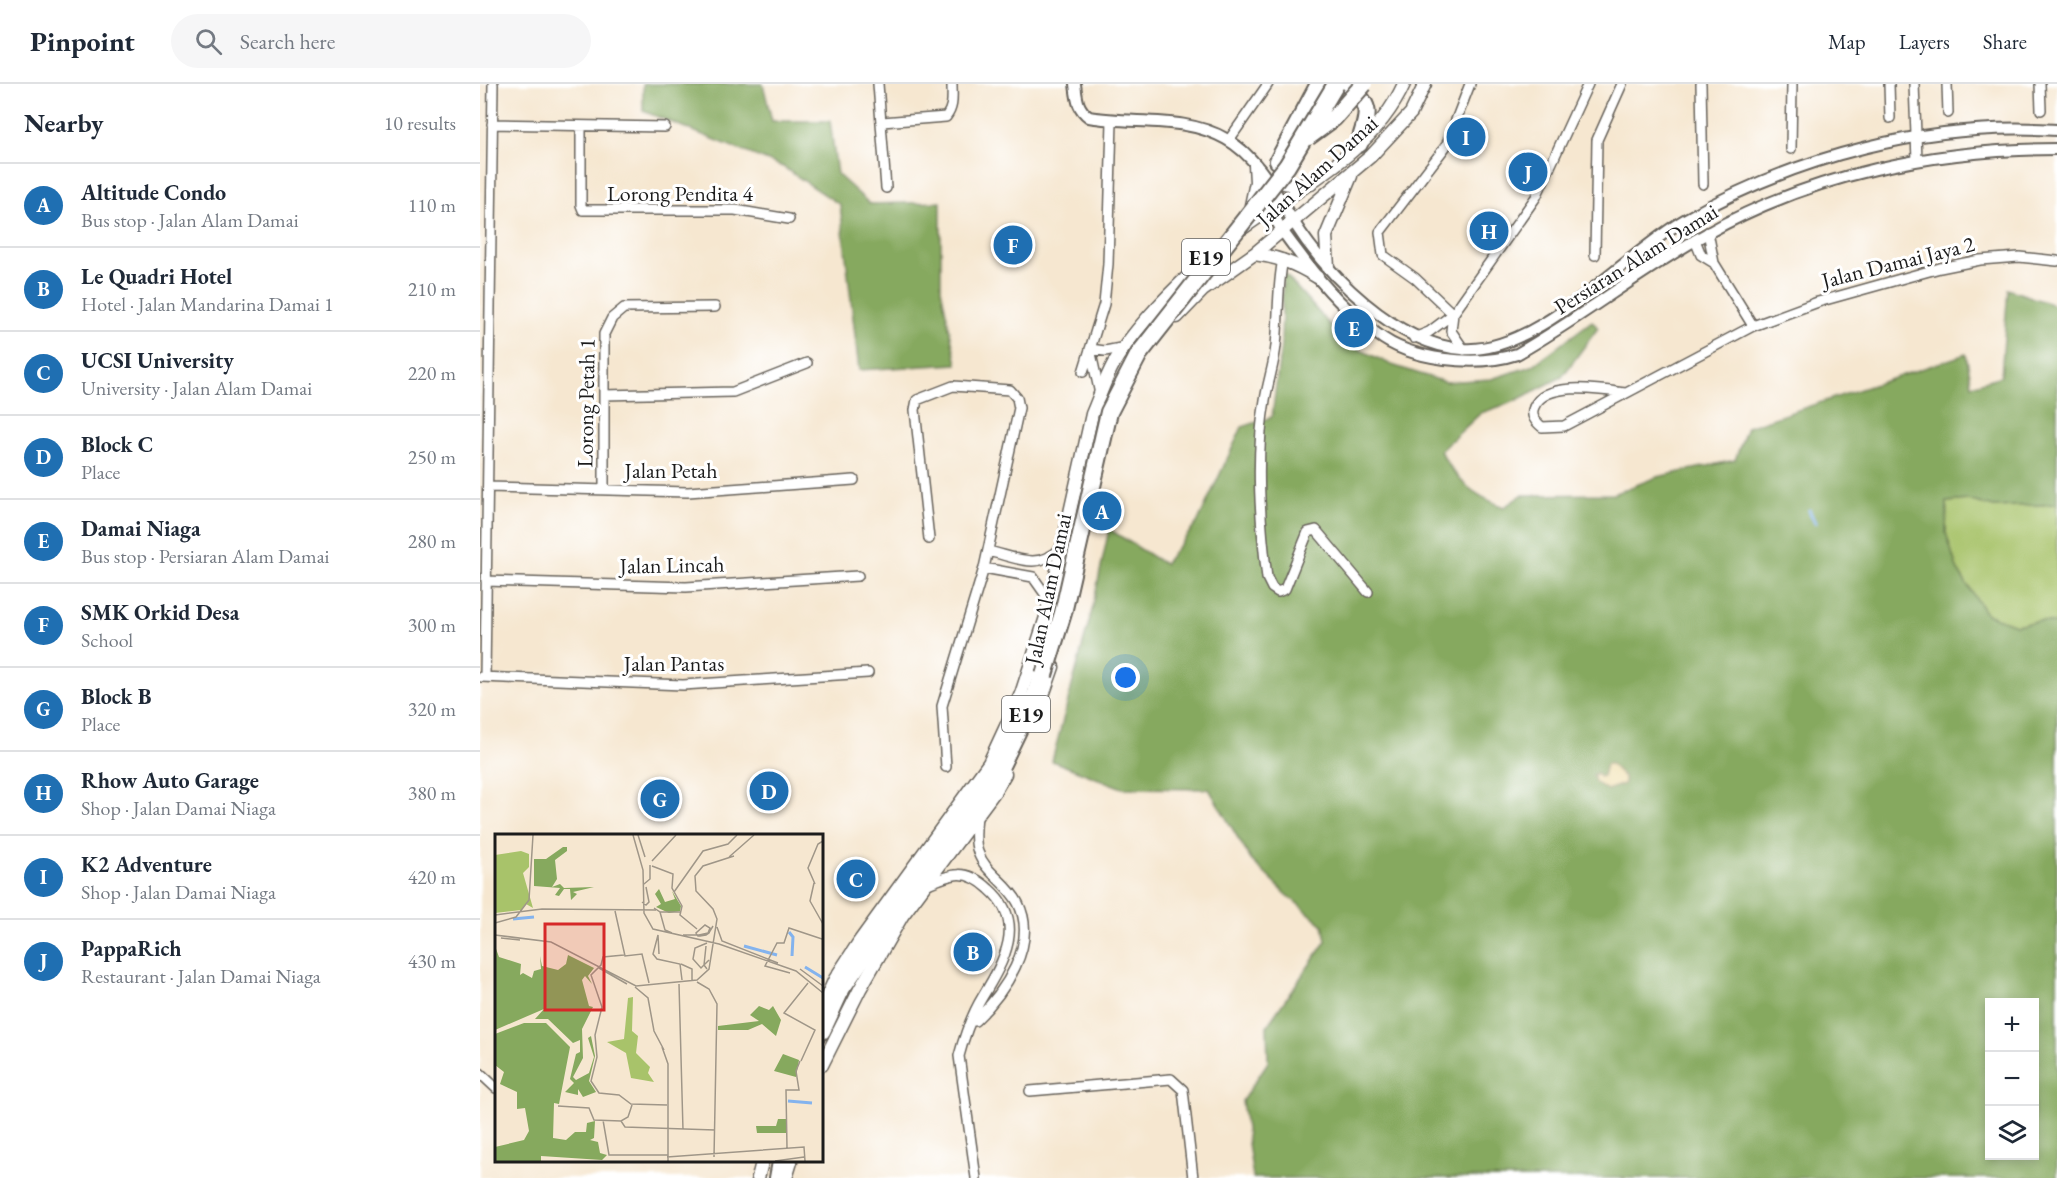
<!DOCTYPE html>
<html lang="en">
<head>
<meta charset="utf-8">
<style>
  body { margin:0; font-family:"EB Garamond",serif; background:#f6f6f7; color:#1f2937 }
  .controls { position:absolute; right:18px; bottom:18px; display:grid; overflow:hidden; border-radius:0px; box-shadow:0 3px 9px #0003 }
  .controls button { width:54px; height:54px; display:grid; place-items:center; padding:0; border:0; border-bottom:2px solid #e0e1e3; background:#fff; color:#1f2937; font:30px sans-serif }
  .you { position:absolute; left:646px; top:594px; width:21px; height:21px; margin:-15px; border:4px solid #fff; border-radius:50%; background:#1a73e8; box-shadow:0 0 0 9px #1a73e833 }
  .badge { display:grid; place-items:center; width:39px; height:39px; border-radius:50%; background:#1f6fb2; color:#fff; font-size:20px; font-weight:700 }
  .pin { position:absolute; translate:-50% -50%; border:3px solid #fff; box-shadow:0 2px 6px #0006 }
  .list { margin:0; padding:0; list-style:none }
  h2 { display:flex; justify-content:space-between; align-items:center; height:78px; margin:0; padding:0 24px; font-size:26px }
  h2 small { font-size:20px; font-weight:400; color:#747a83 }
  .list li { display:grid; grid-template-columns:39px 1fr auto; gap:18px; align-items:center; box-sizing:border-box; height:84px; padding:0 24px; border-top:2px solid #e0e1e3 }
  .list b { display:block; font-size:22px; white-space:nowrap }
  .list p { margin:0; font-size:20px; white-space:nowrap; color:#747a83 }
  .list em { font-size:20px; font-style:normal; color:#747a83 }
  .icon { flex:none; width:33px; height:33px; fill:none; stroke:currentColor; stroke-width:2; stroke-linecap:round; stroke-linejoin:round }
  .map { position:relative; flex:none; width:1577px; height:1094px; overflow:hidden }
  header { display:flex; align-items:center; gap:36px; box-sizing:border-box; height:84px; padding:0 30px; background:#fff; border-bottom:2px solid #e0e1e3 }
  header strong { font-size:28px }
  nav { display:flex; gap:33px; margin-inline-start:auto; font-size:21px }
  .search { width:420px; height:54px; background:#f6f6f7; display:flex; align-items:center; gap:15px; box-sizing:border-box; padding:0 21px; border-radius:33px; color:#747a83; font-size:22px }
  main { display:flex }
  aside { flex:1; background:#fff }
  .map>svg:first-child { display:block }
  .green { fill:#a8c36a; stroke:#627043; stroke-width:1.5 }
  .forest { fill:#86a95e; stroke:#51623d; stroke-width:1.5; fill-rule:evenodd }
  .sand { fill:#eeda9e; stroke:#857b5d; stroke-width:1.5 }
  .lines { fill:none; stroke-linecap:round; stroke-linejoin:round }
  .stream { stroke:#83b3ee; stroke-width:3 }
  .minor-casing { stroke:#68635b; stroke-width:12 }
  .tertiary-casing { stroke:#68635b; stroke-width:14 }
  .secondary-casing { stroke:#68635b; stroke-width:15 }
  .motorway-casing { stroke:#68635b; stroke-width:20 }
  .minor { stroke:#fff; stroke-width:9 }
  .tertiary { stroke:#fff; stroke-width:10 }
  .secondary { stroke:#fff; stroke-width:12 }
  .motorway { stroke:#fff; stroke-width:16 }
  .motorway-bridge-casing { stroke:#68635b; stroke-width:20; stroke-linecap:butt }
  .motorway-bridge { stroke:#fff; stroke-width:16 }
  .labels { text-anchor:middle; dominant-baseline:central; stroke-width:6; stroke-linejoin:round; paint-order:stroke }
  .shield { fill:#fff; stroke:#606060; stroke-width:1.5 }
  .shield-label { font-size:21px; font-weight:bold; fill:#1c1c1c }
  .street-label { font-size:22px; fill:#1c1c1c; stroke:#fff }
  .inset-river { fill:none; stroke:#83b3ee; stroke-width:3 }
  .inset-road { fill:none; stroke:#9f9688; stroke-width:1.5 }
  .view { fill:#d62828; fill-opacity:0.15; stroke:#d62828; stroke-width:3 }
  .inset-edge { fill:none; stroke:#1c1c1c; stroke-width:3 }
</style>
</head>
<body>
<header>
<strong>Pinpoint</strong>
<div class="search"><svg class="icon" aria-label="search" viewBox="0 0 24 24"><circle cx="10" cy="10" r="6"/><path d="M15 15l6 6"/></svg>Search here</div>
<nav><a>Map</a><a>Layers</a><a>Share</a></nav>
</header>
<main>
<aside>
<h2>Nearby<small>10 results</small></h2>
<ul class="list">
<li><span class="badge">A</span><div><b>Altitude Condo</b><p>Bus stop · Jalan Alam Damai</p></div><em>110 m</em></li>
<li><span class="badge">B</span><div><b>Le Quadri Hotel</b><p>Hotel · Jalan Mandarina Damai 1</p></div><em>210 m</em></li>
<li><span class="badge">C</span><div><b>UCSI University</b><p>University · Jalan Alam Damai</p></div><em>220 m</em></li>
<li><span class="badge">D</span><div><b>Block C</b><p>Place</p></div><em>250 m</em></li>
<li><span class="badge">E</span><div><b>Damai Niaga</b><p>Bus stop · Persiaran Alam Damai</p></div><em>280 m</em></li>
<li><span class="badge">F</span><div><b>SMK Orkid Desa</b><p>School</p></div><em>300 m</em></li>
<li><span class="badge">G</span><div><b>Block B</b><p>Place</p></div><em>320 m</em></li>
<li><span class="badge">H</span><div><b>Rhow Auto Garage</b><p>Shop · Jalan Damai Niaga</p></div><em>380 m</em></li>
<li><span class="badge">I</span><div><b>K2 Adventure</b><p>Shop · Jalan Damai Niaga</p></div><em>420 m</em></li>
<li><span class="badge">J</span><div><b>PappaRich</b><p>Restaurant · Jalan Damai Niaga</p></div><em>430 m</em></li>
</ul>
</aside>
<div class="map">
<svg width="1577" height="1094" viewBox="0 0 1577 1094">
  <rect width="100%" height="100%" fill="#fff"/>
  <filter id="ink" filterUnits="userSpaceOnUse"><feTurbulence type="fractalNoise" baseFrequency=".0167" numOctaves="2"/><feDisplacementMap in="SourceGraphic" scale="12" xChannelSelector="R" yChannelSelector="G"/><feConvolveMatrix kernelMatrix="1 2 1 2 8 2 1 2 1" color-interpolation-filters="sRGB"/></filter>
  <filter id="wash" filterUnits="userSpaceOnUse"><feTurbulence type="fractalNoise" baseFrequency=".008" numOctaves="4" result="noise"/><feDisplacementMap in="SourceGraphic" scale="24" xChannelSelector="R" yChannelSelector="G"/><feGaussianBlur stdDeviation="1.35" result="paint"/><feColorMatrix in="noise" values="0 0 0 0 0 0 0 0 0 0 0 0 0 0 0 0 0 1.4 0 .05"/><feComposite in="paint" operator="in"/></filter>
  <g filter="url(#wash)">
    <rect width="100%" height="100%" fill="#f6e7d0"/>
    <path class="green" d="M1488,416L1514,423L1577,420V540L1561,537L1535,541L1506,530L1477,485L1466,449L1467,418Z"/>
    <path class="forest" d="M163,0H283L292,37H350L357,90L390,120L461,118V205L477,280L379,286L360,121L303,83L163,27Z
      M803,188L866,259L912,281L965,298L1011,295L1052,282L1112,237L1118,244L1082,293L1033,318L1001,329L960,367C978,398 991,410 1024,423L1042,411L1133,410L1177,393L1255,376L1267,343L1486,270L1492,301L1521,292L1528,205L1577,222V420L1514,423L1488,416L1467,418L1466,449L1477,485L1506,530L1535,541L1561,537L1577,540V1094H773L762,1017L788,978L787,942L846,857L843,841L806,810L771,776L729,705L642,704L572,677L612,526L629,445L684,480L717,439L762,343L792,333L801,261ZM1510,918H1554V1072H1510Z"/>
    <path class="sand" d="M1126,680H1131L1144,693V700L1127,706L1115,698L1113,691L1117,689L1119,693L1123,692Z"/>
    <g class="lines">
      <path class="stream" d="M1329,426L1335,439"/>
    </g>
  </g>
  <g filter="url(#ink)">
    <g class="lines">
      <defs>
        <path id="minor" d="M398,0L406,104
          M1221,0L1223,100
          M1409,0L1410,34
          M1434,0L1437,76
          M1467,0L1468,29
          M1560,0L1561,26
          M402,38L466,33C474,23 472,13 472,0
          M12,40L185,43
          M101,42V121L103,126H255L309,135
          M749,56L788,0
          M1311,65L1312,0
          M1228,148L1234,179L1273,242
          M1215,156L1221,171L1234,179
          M1115,171L1117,56L1142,0
          M803,175C797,204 799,233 796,262C794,280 788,298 785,316C775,373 780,436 787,494L792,504L798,508L805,505L828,448L836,446L888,508
          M973,230L935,194L903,171L900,148L966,62L990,0
          M934,254L949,248L973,230
          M610,265L620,310
          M610,265L625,267L646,263
          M984,266L971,247L973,230L1056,113L1108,0
          M603,288L624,220L628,180L632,37
          M1145,309C1123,306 1065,296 1054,323C1050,332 1056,338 1062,343L1084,342L1273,242L1338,218L1460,184L1500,176L1539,173L1577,177
          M124,311L253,308L327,279
          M8,403L208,408L374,396
          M124,405V250L132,234L144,224L235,223
          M449,455L435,326L437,316L473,302L530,306L537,314L539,324L504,484L462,622L466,683
          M508,467C535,473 557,487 580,465
          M504,484L553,493L565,510L567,524
          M6,497L206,503L378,492
          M1,593L203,601L388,589
          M5,593L13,0
          M446,801C473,789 486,784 509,805C547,838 524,877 503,912C492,930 484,953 479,972L496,1094
          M495,937C524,909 559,860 538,819C528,799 505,789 498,768C494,757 496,743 497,732
          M0,989L16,1004
          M550,1007L691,995L703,1006L713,1094"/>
        <path id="tertiary" d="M595,0C597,15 597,24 609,33C655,41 704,31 746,55C777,72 795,108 813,137C847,191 915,260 982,265C1057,271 1143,171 1206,135C1317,72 1449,37 1577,46
          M788,118C795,140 810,157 824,176C844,203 870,230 897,250C931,277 997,283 1037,270C1102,233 1161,186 1226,150C1332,90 1456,65 1577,65"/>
        <path id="secondary" d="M789,96L813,101L831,100
          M770,126L776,98L775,81
          M763,144C821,102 893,69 924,0
          M774,170C799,173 816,180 837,193
          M848,183L846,152L871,92
          M697,233L723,206L774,170L891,72L931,29L945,0
          M560,620L573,583
          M342,923L355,895L379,858L509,679L541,610L568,527L612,330C619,314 625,295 634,279C655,243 696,202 727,175
          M342,981L380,905L422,832L515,707L525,690
          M278,1094L282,1078
          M306,1094L311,1078"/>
        <path id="motorway" d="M867,0C893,24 889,28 879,60
          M798,77L839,0
          M342,947L362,904L420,820L517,690L556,609L565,577
          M298,1094L301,1078"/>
      </defs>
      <use href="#minor" class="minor-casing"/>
      <use href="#tertiary" class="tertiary-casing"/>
      <use href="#secondary" class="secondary-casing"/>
      <use href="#motorway" class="motorway-casing"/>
      <use href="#minor" class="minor"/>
      <use href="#tertiary" class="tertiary"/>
      <use href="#secondary" class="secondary"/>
      <use href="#motorway" class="motorway"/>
      <defs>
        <path id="motorway-bridge" d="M828,53L854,34L884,0
          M564,591L583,529L629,328L659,270L807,82L856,0"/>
      </defs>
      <use href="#motorway-bridge" class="motorway-bridge-casing"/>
      <use href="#motorway-bridge" class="motorway-bridge"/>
    </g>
  </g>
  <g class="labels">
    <g class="shield">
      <rect x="702" y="155" width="48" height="36" rx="4.5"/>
      <rect x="522" y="612" width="48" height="36" rx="4.5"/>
    </g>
    <g class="shield-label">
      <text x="726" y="173">E19</text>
      <text x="546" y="630">E19</text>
    </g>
    <g class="street-label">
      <text transform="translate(837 87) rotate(-42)">Jalan Alam Damai</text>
      <text x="200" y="109">Lorong Pendita 4</text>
      <text transform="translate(1156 175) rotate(-32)">Persiaran Alam Damai</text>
      <text transform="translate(1418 178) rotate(-14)">Jalan Damai Jaya 2</text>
      <text transform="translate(106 319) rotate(-89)">Lorong Petah 1</text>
      <text x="191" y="386">Jalan Petah</text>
      <text transform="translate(192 481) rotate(-1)">Jalan Lincah</text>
      <text transform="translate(568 505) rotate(-78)">Jalan Alam Damai</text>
      <text x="194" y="579">Jalan Pantas</text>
    </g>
  </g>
  <g transform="translate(15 750)">
    <rect width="328" height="328" fill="#f6e7d0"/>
    <path d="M26,17L34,20V33L28,39L38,74L31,70L26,76L0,79V21ZM138,163L137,197L143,202L141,219L155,233L153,239L159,248L136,244L131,219L112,208L129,205L133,164Z" fill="#a8c36a"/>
    <path d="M68,13H72V17L60,26L62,45L57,53L65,50L69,54L99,53L78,58L82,60L76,66L75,55H69L64,62L60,61L65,54L39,52V25H51ZM164,55L170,68L180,65L177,57L186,72L185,77L174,79L161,73L166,70L160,60ZM0,112L4,123L26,130L25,141L28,139L37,144L39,137L46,135L45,122L47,132L63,136L71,130L73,121L99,134L93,142L97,150L90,142L87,146L94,172L98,173L87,195L88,224L78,243L81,246L94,239L99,223L93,204L96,202L100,222L94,247L101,258L88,263L83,255V261L70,258L79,249L75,245L81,220L85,218V206L78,209L53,185H40L49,175L0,196ZM264,172L274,176L278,172L286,186L281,202L267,190L253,196H223V192L264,187L255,181ZM29,189H51L75,213L64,270L59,269L58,304L71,306L80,298H91L92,289L100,287L99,304L95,306L103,308L105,319L112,321L107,326L46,322V327H0V313L29,306L34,297L30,274L22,275V258L5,250L9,238L0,231V200ZM288,220L304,226L301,243L279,237ZM283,285H291V299H262L261,292H281Z" fill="#86a95e"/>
    <path class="inset-river" d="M18,85L39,83M294,98L298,103L297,122M249,112L282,121M310,133L328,144M293,267L317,269"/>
    <path class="inset-road" d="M138,1L148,36L149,79L158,95L224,110L301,137L328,159M143,1L150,23M234,23L259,1M157,27L181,1M157,32L178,40L177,54L187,72L185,81L202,95M319,49L315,67L328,90M149,50L155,45V31M320,50L313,34L323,10L328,7M179,58L208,17L233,10L242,1M147,68L151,71L154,68L151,53M159,74L165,78L170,96L177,99M120,77L130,122L147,120L154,149M165,78H185M0,81L47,75L161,76M0,89L21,83L34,66L38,1M222,93L227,107L283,129M0,101L56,108L141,152L202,146L214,135L222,85L218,75L201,57L200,42L208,32L239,22M188,101H204L213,99L215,94L210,91L201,99L202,101L203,102H205L211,101L214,99L215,97L218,92M6,104L25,106M212,109L200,114L198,125L206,134L214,126M211,112L209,131L212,135M164,120L163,101L158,120L162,125L185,130L187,146M129,121L108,123L106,131L96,141L107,173L100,201L102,223L96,247L104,259L124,261L136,270L172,271M186,130L197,135V146M104,134L132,150M305,135L328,152M295,139L270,132L282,109H289L294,94L327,105M202,148L214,155L222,170L219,323M184,150L188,296M140,153L153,164L159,197L169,216M167,213L173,230V255M306,227L320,196L289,179L313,149M173,252V327M63,272L94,274L99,286L126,287L133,283L137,271M108,286L114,321H173M126,287L130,293L220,296M292,314L291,256H304L301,237L305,227M172,323L309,313L310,327M280,327L309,323"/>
    <path class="view" d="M50,90H109V176H50Z"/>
    <rect width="328" height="328" class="inset-edge"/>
  </g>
</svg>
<div class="controls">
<button>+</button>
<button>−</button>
<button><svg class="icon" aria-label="layers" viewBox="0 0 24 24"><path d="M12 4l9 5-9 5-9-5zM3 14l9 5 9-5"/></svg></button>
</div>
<div class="you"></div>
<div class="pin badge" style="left:622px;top:427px">A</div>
<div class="pin badge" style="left:493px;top:868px">B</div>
<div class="pin badge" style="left:376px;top:795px">C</div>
<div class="pin badge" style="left:289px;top:707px">D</div>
<div class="pin badge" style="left:874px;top:244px">E</div>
<div class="pin badge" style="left:533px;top:161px">F</div>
<div class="pin badge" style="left:180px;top:715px">G</div>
<div class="pin badge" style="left:1009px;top:147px">H</div>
<div class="pin badge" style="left:986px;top:53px">I</div>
<div class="pin badge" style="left:1048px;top:88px">J</div>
</div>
</main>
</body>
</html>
